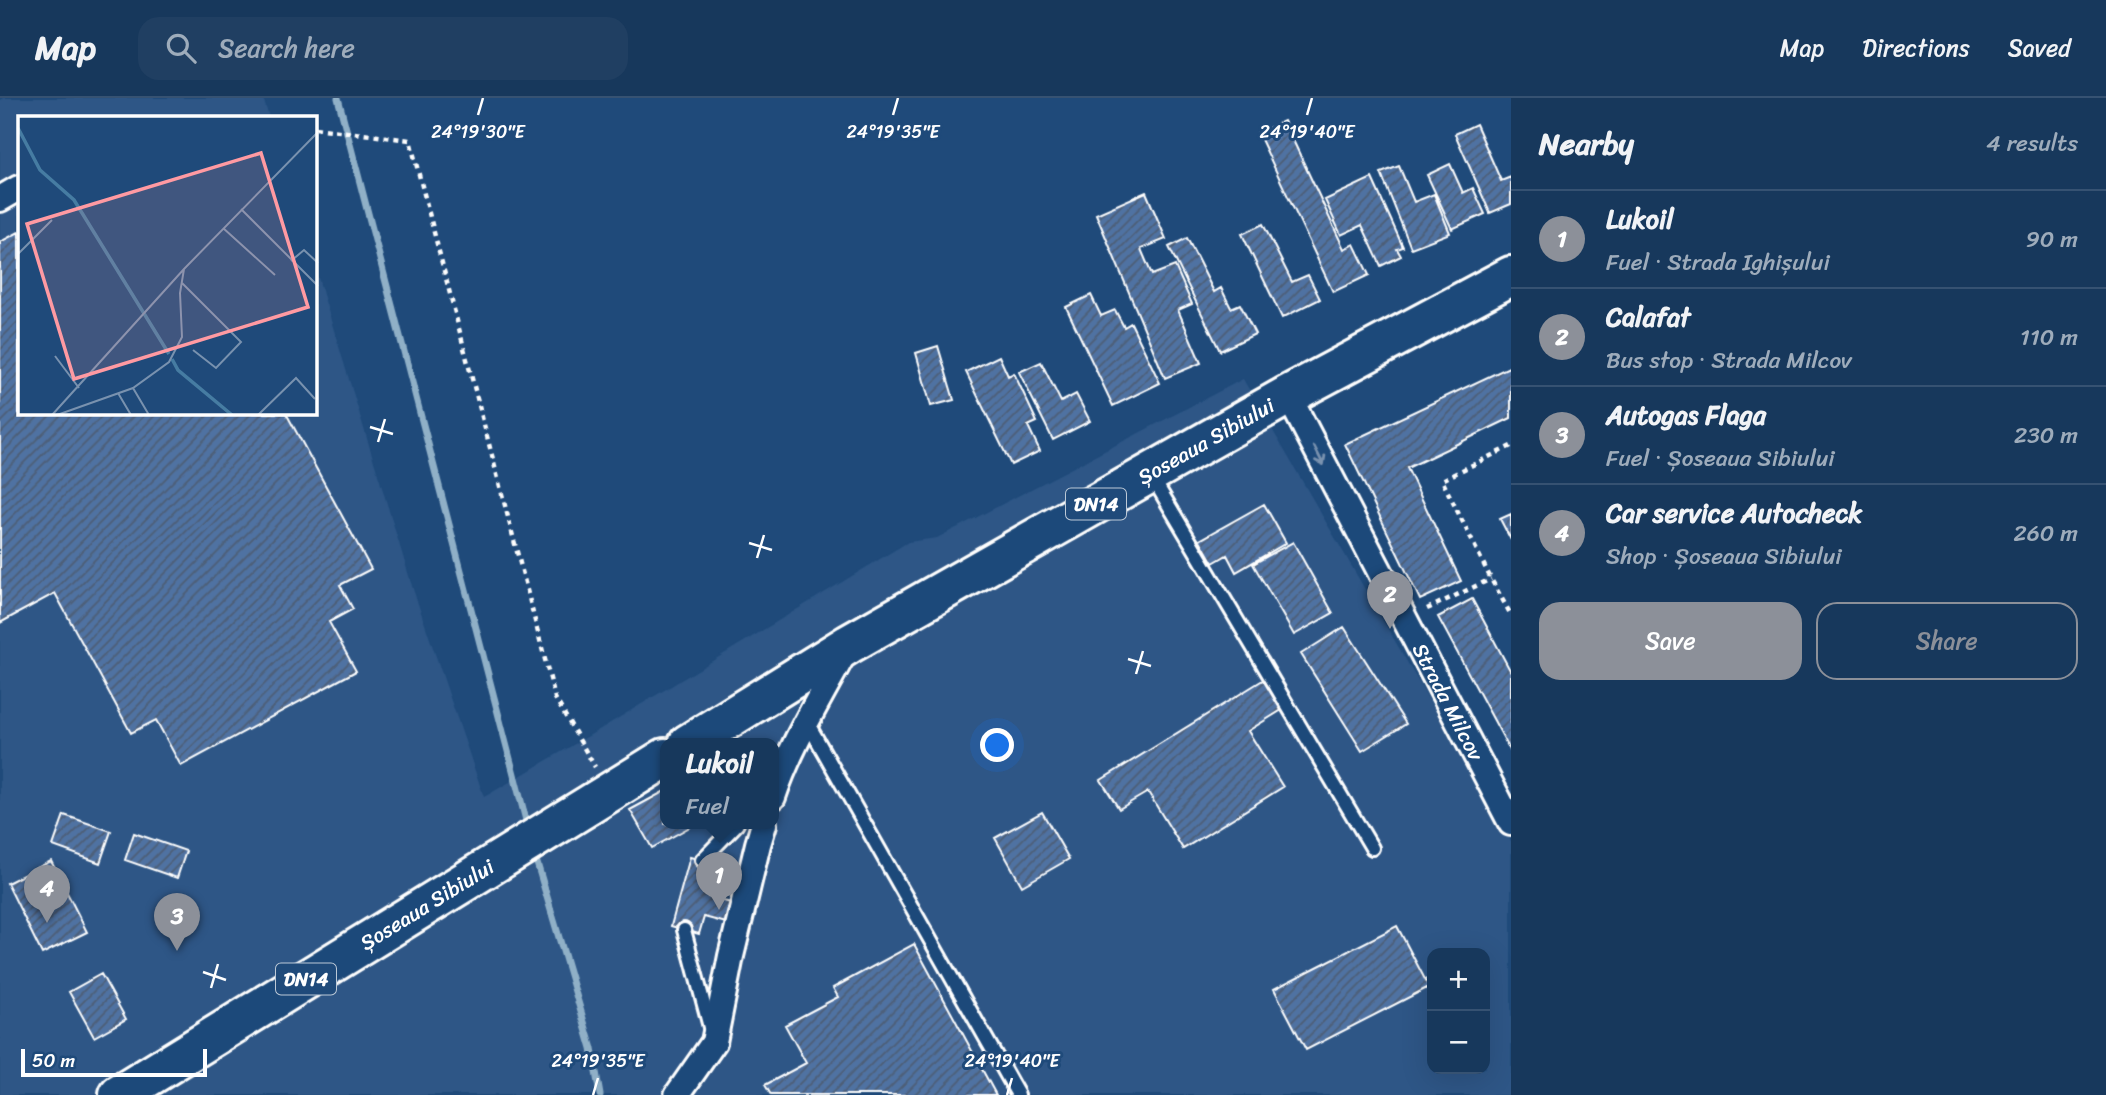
<!DOCTYPE html>
<html lang="en">
<head>
<meta charset="utf-8">
<style>
  body { margin:0; font-family:Sriracha,sans-serif; background:#203f62; color:#f1f3f6 }
  .controls { position:absolute; right:21px; bottom:21px; display:grid; overflow:hidden; border-radius:14px; box-shadow:0 7px 28px #0002 }
  .controls button { width:63px; height:63px; display:grid; place-items:center; padding:0; border:0; border-bottom:2px solid #365272; background:#17385c; color:#f1f3f6; font:35px sans-serif }
  .scale { position:absolute; left:21px; bottom:18px; width:186px; box-sizing:border-box; padding-left:7px; border:4px solid #fff; border-top:0; font-size:19px; line-height:24px; white-space:nowrap; color:#fff; -webkit-text-stroke:5px #1f4a7a; paint-order:stroke }
  .you { position:absolute; left:998px; top:648px; width:24px; height:24px; margin:-18px; border:5px solid #fff; border-radius:50%; background:#1a73e8; box-shadow:0 0 0 10px #1a73e833 }
  .badge { display:grid; place-items:center; width:46px; height:46px; border-radius:50%; background:#8c9099; color:#fff; font-size:23px; font-weight:700 }
  .pin { position:absolute; translate:-50% -58px; filter:drop-shadow(0 2px 4px #0008) }
  .pin::after { content:''; position:absolute; top:37px; width:24px; height:21px; background:inherit; clip-path:polygon(0 0,100% 0,50% 100%) }
  .popup { position:absolute; left:660px; top:640px; width:119px; height:91px; box-sizing:border-box; display:grid; place-content:center; border-radius:14px; background:#17385c; filter:drop-shadow(0 2px 5px #0005); font-size:23px; white-space:nowrap; color:#9eacbb }
  .popup b { font-size:26px; color:#f1f3f6 }
  .popup::after { content:''; position:absolute; left:50%; top:100%; margin-left:-14px; border:14px solid transparent; border-top-color:#17385c }
  .list { margin:0; padding:0; list-style:none }
  h2 { display:flex; justify-content:space-between; align-items:center; height:91px; margin:0; padding:0 28px; font-size:30px }
  h2 small { font-size:23px; font-weight:400; color:#9eacbb }
  .list li { display:grid; grid-template-columns:46px 1fr auto; gap:21px; align-items:center; box-sizing:border-box; height:98px; padding:0 28px; border-top:2px solid #365272 }
  .list b { display:block; font-size:26px; white-space:nowrap }
  .list p { margin:0; font-size:23px; white-space:nowrap; color:#9eacbb }
  .list em { font-size:23px; font-style:normal; color:#9eacbb }
  .actions { display:flex; gap:14px; padding:21px 28px }
  .actions a { flex:1; padding:16px 0; border:2px solid #8c9099; border-radius:21px; text-align:center; font-size:24px; color:#8c9099 }
  .actions .main { background:#8c9099; color:#fff }
  .icon { flex:none; width:38px; height:38px; fill:none; stroke:currentColor; stroke-width:2; stroke-linecap:round; stroke-linejoin:round }
  .map { position:relative; flex:none; width:1511px; height:997px; overflow:hidden }
  header { display:flex; align-items:center; gap:42px; box-sizing:border-box; height:98px; padding:0 35px; background:#17385c; border-bottom:2px solid #365272 }
  header strong { font-size:33px }
  nav { display:flex; gap:38px; margin-inline-start:auto; font-size:24px }
  .search { width:490px; height:63px; background:#203f62; display:flex; align-items:center; gap:18px; box-sizing:border-box; padding:0 24px; border-radius:21px; color:#9eacbb; font-size:26px }
  main { display:flex }
  aside { flex:1; background:#17385c }
  .map>svg:first-child { display:block }
  .built { fill:#2d5686; fill-rule:evenodd }
  .lines { fill:none; stroke-linecap:round; stroke-linejoin:round }
  .stream { stroke:#90b0c7; stroke-width:7 }
  .building { fill:url(#building-hatch); stroke:#fff; stroke-width:2 }
  .lane-casing { stroke:#fff; stroke-width:18 }
  .street-casing { stroke:#fff; stroke-width:30 }
  .primary-casing { stroke:#fff; stroke-width:44 }
  .path { stroke:#fff; stroke-width:4.5; stroke-dasharray:5 5; stroke-linecap:butt }
  .lane { stroke:#1f4a7a; stroke-width:12 }
  .street { stroke:#1f4a7a; stroke-width:24 }
  .primary { stroke:#1f4a7a; stroke-width:38 }
  .oneway { stroke:#7992af }
  .ticks { fill:none; stroke:#fff; stroke-width:2.5 }
  .labels { text-anchor:middle; dominant-baseline:central; stroke-width:6; stroke-linejoin:round; paint-order:stroke }
  .shield { fill:#1f4a7a; stroke:#bcc9d7; stroke-width:2 }
  .shield-label { font-size:19px; font-weight:bold; fill:#fff }
  .street-label { font-size:21px; fill:#fff; stroke:#1f4a7a }
  .inset-river { fill:none; stroke:#467ca2; stroke-width:3.5 }
  .inset-road { fill:none; stroke:#7992af; stroke-width:2 }
  .view { fill:#ff9aa2; fill-opacity:0.15; stroke:#ff9aa2; stroke-width:3.5 }
  .inset-edge { fill:none; stroke:#fff; stroke-width:3.5 }
  .ticks-label { font-size:18px; text-anchor:middle; fill:#fff; stroke:#1f4a7a; stroke-width:6; stroke-linejoin:round; paint-order:stroke }
</style>
</head>
<body>
<header>
<strong>Map</strong>
<div class="search"><svg class="icon" aria-label="search" viewBox="0 0 24 24"><circle cx="10" cy="10" r="6"/><path d="M15 15l6 6"/></svg>Search here</div>
<nav><a>Map</a><a>Directions</a><a>Saved</a></nav>
</header>
<main>
<div class="map">
<svg width="1511" height="997" viewBox="0 0 1511 997">
  <defs>
    <pattern id="building-hatch" width="6" height="6" patternUnits="userSpaceOnUse" patternTransform="scale(1.75)"><rect width="6" height="6" fill="#4f72a2"/><path d="M-1 1l2-2M0 6l6-6M5 7l2-2" fill="none" stroke="#4d5d73"/></pattern>
  </defs>
  <rect width="100%" height="100%" fill="#1f4a7a"/>
  <filter id="ink" filterUnits="userSpaceOnUse"><feTurbulence type="fractalNoise" baseFrequency=".0143" numOctaves="2"/><feDisplacementMap in="SourceGraphic" scale="14" xChannelSelector="R" yChannelSelector="G"/><feConvolveMatrix kernelMatrix="1 2 1 2 8 2 1 2 1" color-interpolation-filters="sRGB"/></filter>
  <g filter="url(#ink)">
    <path class="built" d="M3,0H263L269,19H19V315H315V170L413,491L484,699L597,633L908,444L937,440L1243,281L1511,743V997H0V2ZM665,646H773V726H665ZM1432,855H1485V971H1432Z"/>
    <g class="lines">
      <path class="stream" d="M338,0L528,730
        M534,755L592,951L600,997"/>
    </g>
    <path class="building" d="M1284,23L1344,151L1354,146L1369,177L1333,194L1258,35Z
      M1476,26L1501,83L1511,79V106L1490,115L1455,36Z
      M1450,66L1463,95L1473,90L1485,116L1452,131L1427,77Z
      M1399,68L1414,104L1434,96L1450,135L1411,150L1381,75Z
      M1372,80L1403,149L1397,151L1401,158L1381,168L1362,127L1341,137L1325,102Z
      M1146,94L1166,141L1141,151L1152,177L1175,168L1192,206L1178,212L1201,265L1165,280L1096,116Z
      M1263,126L1292,184L1308,177L1320,201L1282,220L1242,136Z
      M19,134V315H286L371,471L340,487L353,511L329,524L356,573L181,668L156,622L131,635L55,495L0,525V144Z
      M1187,140L1214,194L1221,190L1231,210L1240,206L1255,236L1220,253L1169,149Z
      M1091,197L1101,218L1115,212L1124,229L1131,225L1160,285L1113,308L1066,209Z
      M938,248L954,302L931,308L916,255Z
      M999,258L1008,278L1014,275L1037,324L1028,328L1040,353L1011,367L966,274Z
      M1041,264L1061,304L1076,296L1090,323L1053,342L1019,274Z
      M1511,268V320L1407,370L1461,483L1420,502L1345,346Z
      M1264,406L1286,445L1236,474L1227,457L1213,465L1200,442Z
      M1511,416V442L1500,421Z
      M1293,444L1333,515L1294,537L1253,466Z
      M1472,501L1511,574V654L1438,519Z
      M1344,529L1406,626L1362,653L1301,556Z
      M1266,580L1285,610L1248,633L1283,689L1183,751L1148,694L1119,711L1101,682Z
      M665,693V726H695L652,750L630,712Z
      M1042,714L1069,761L1022,788L995,740Z
      M64,717L111,733L100,765L53,748Z
      M134,735L186,753L177,780L125,762Z
      M690,759L717,766L708,799L735,806L730,826L704,819L699,836L671,828Z
      M51,763L87,834L42,856L7,785Z
      M1397,828L1429,889L1306,952L1274,891Z
      M914,846L996,997H771L765,987L806,965L785,927L838,899L833,890Z
      M101,876L126,921L94,939L69,894Z"/>
    <g class="lines">
      <defs>
        <path id="lane" d="M1152,379L1372,750
          M807,624L1018,997
          M702,762L737,726
          M684,832L711,933"/>
        <g id="street">
          <path d="M0,101L19,90"/>
          <path id="s1" d="M1288,297L1511,725"/>
          <path d="M773,699C790,648 820,600 845,553"/>
          <path d="M677,997L714,944L731,858L758,746L764,726"/>
        </g>
        <g id="primary">
          <path id="s2" d="M688,646L849,546L1288,297L1511,178"/>
          <path id="s3" d="M119,997L665,660"/>
        </g>
      </defs>
      <use href="#lane" class="lane-casing"/>
      <use href="#street" class="street-casing"/>
      <use href="#primary" class="primary-casing"/>
      <path class="path" d="M315,30L410,42L555,600L595,669
        M1511,348L1442,382L1491,481L1511,517
        M1427,511L1491,481"/>
      <use href="#lane" class="lane"/>
      <use href="#street" class="street"/>
      <use href="#primary" class="primary"/>
    </g>
    <defs><path id="oneway-shaft" d="M-6 0H5M1.5-3L5.5 0L1.5 3" fill="none" stroke-width="1.6" stroke-linecap="round" stroke-linejoin="round" transform="scale(1.75)"/></defs>
    <use class="oneway" href="#oneway-shaft" transform="translate(1319 358) rotate(63)"/>
  </g>
  <path class="ticks" d="M478,17L483,0M893,17L898,0M1307,17L1312,0M370,329L393,336M378,344L385,321M749,445L772,452M757,460L764,437M1128,561L1151,568M1136,576L1143,553M203,874L226,882M211,890L218,866M593,997L598,980M1007,997L1012,980"/>
  <g class="labels">
    <g class="shield">
      <rect x="1066" y="390.5" width="60" height="31" rx="5"/>
      <rect x="276" y="865.5" width="60" height="31" rx="5"/>
    </g>
    <g class="shield-label">
      <text x="1096" y="406">DN14</text>
      <text x="306" y="881">DN14</text>
    </g>
    <g class="street-label">
      <text stroke="none"><textPath href="#s2" startOffset="600">Șoseaua Sibiului</textPath></text>
      <text stroke="none"><textPath href="#s1" startOffset="346">Strada Milcov</textPath></text>
      <text stroke="none"><textPath href="#s3" startOffset="362">Șoseaua Sibiului</textPath></text>
    </g>
  </g>
  <g transform="translate(18 18)">
    <rect width="299" height="299" fill="#1f4a7a"/>
    <path class="inset-river" d="M0,12L22,54L56,84L151,238M154,243L160,254L214,299"/>
    <path class="inset-road" d="M223,93L300,170M205,112L257,159M0,138L34,104M273,145L286,134L300,147M164,167L223,226L198,252L175,234M37,240L61,272M115,272L131,299M100,277L113,299M34,299L166,153L300,16M39,299L115,272L151,246L164,221L162,177L166,153M240,299L278,262L297,283"/>
    <path class="view" d="M243,37L290,191L56,263L9,108Z"/>
    <rect width="299" height="299" class="inset-edge"/>
  </g>
  <g class="ticks-label">
    <text x="478" y="40">24°19'30"E</text>
    <text x="893" y="40">24°19'35"E</text>
    <text x="1307" y="40">24°19'40"E</text>
    <text x="598" y="969">24°19'35"E</text>
    <text x="1012" y="969">24°19'40"E</text>
  </g>
</svg>
<div class="controls">
<button>+</button>
<button>−</button>
</div>
<div class="scale">50 m</div>
<div class="you"></div>
<div class="pin badge" style="left:719px;top:812px">1</div>
<div class="popup"><b>Lukoil</b>Fuel</div>
<div class="pin badge" style="left:1390px;top:531px">2</div>
<div class="pin badge" style="left:177px;top:853px">3</div>
<div class="pin badge" style="left:47px;top:825px">4</div>
</div>
<aside>
<h2>Nearby<small>4 results</small></h2>
<ul class="list">
<li><span class="badge">1</span><div><b>Lukoil</b><p>Fuel · Strada Ighișului</p></div><em>90 m</em></li>
<li><span class="badge">2</span><div><b>Calafat</b><p>Bus stop · Strada Milcov</p></div><em>110 m</em></li>
<li><span class="badge">3</span><div><b>Autogas Flaga</b><p>Fuel · Șoseaua Sibiului</p></div><em>230 m</em></li>
<li><span class="badge">4</span><div><b>Car service Autocheck</b><p>Shop · Șoseaua Sibiului</p></div><em>260 m</em></li>
</ul>
<div class="actions"><a class="main">Save</a><a>Share</a></div>
</aside>
</main>
</body>
</html>
